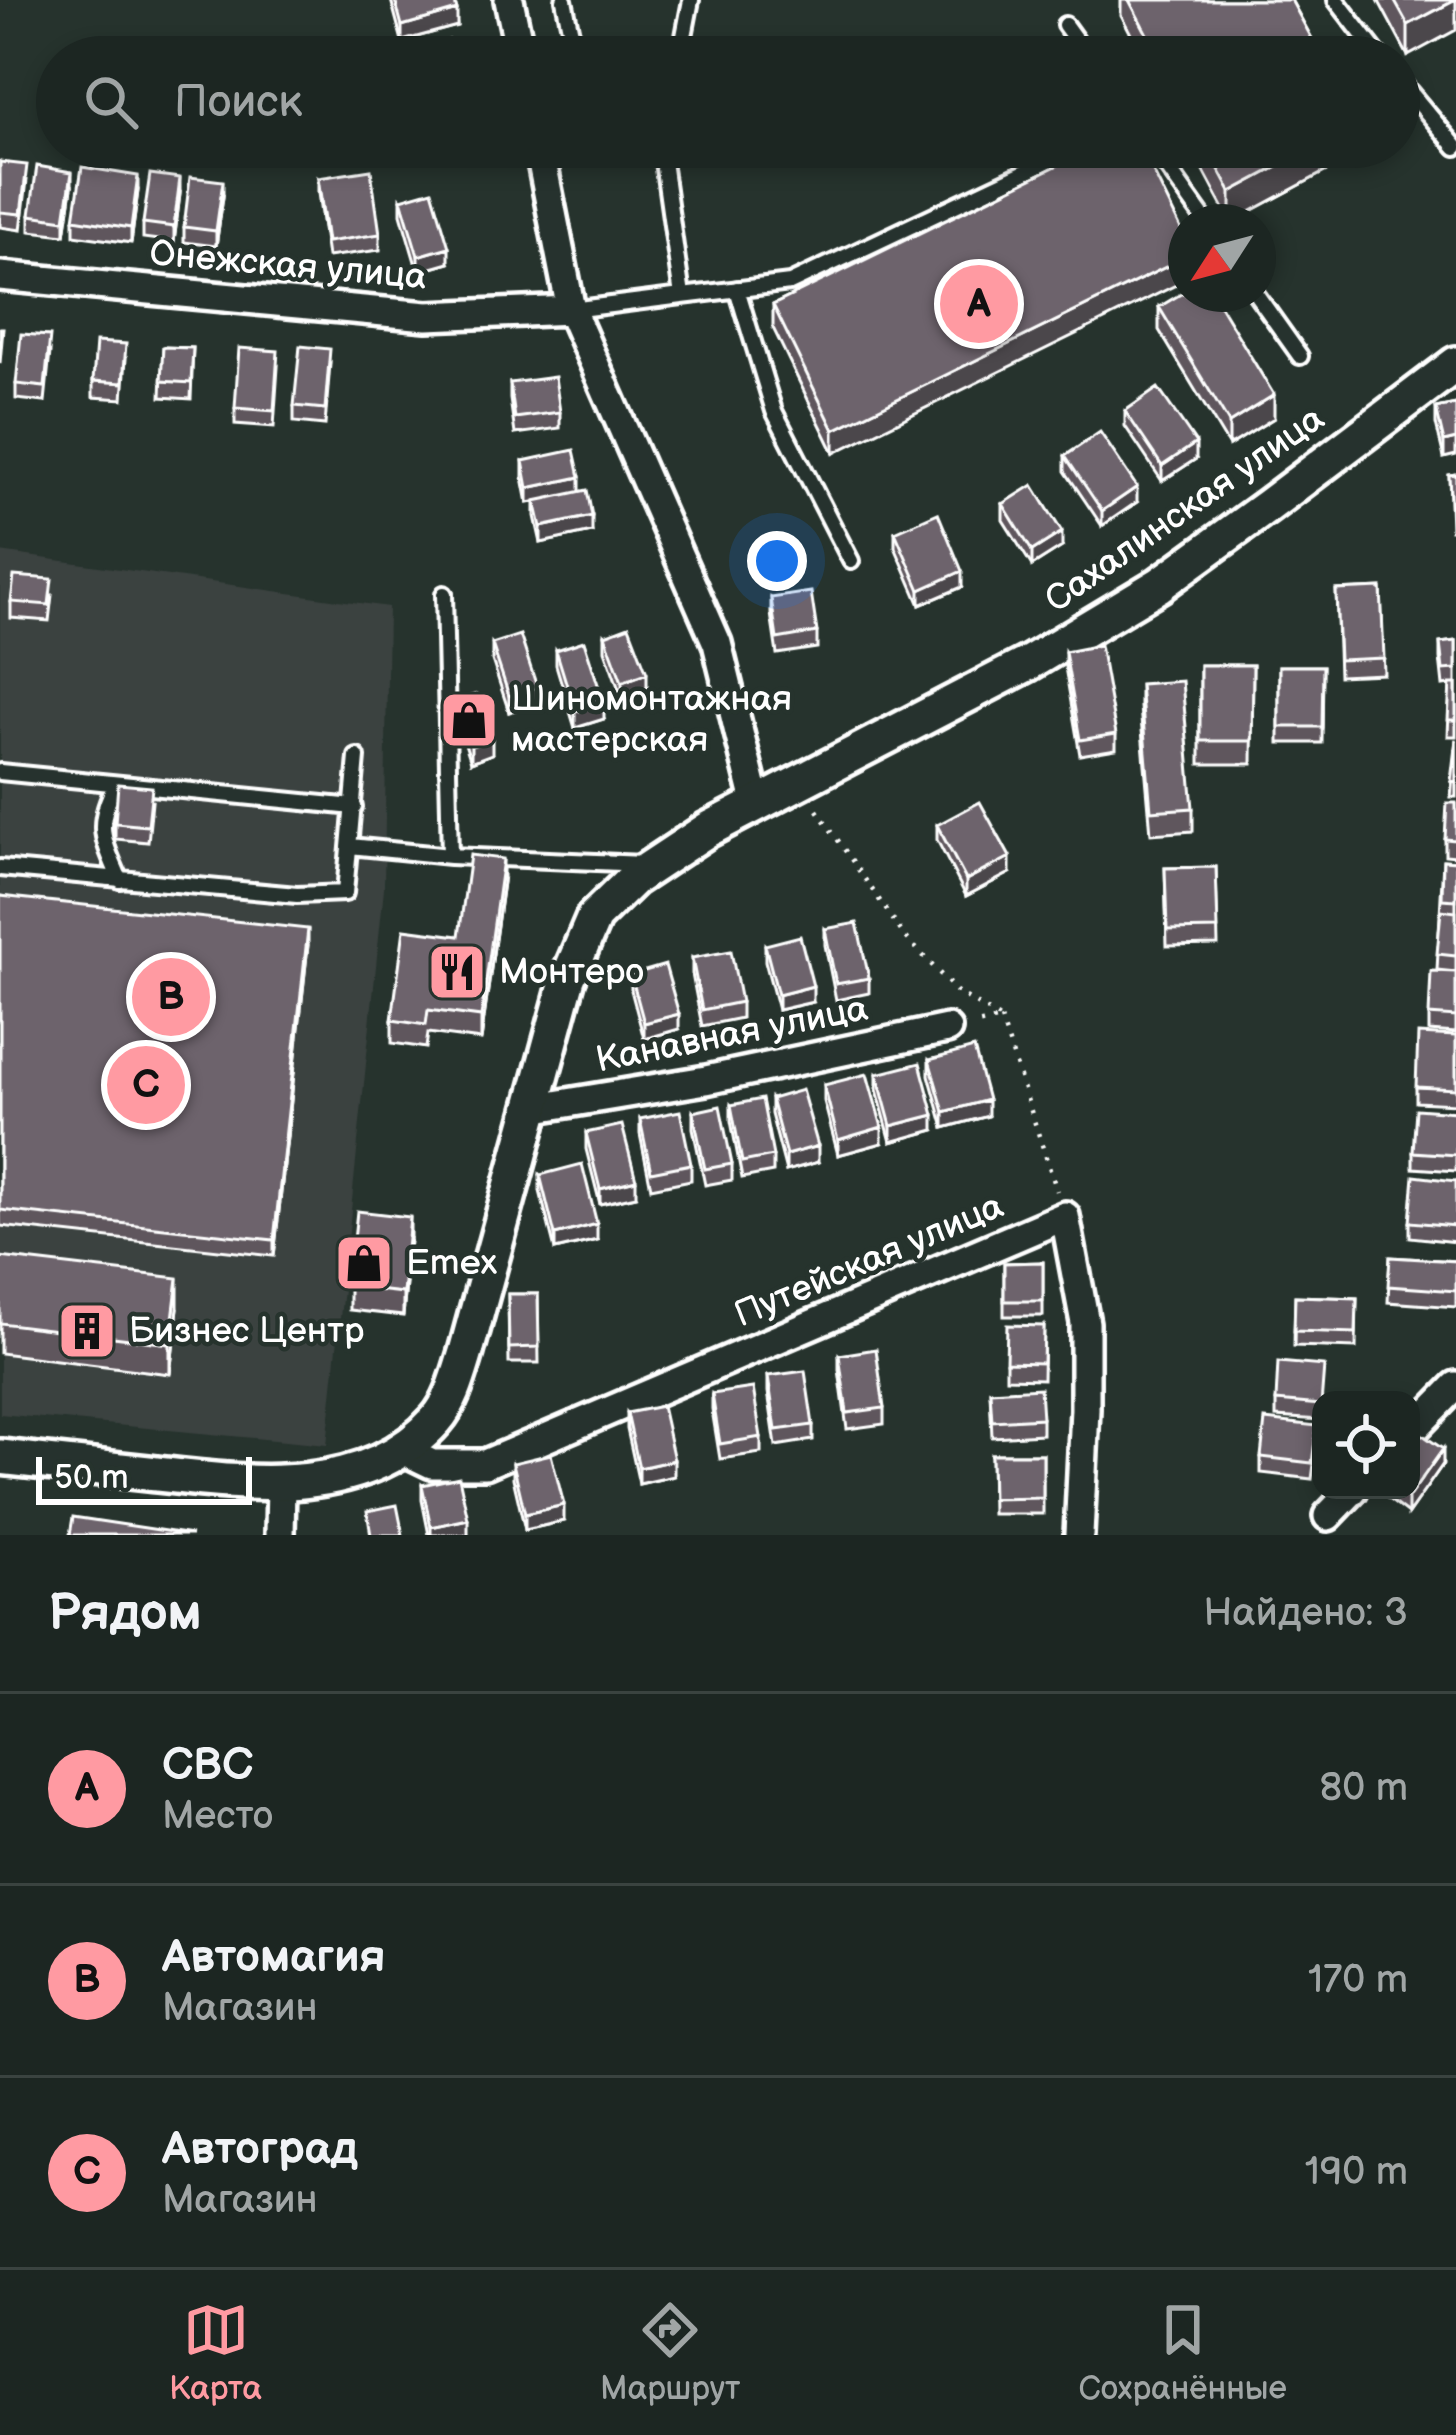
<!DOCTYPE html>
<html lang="ru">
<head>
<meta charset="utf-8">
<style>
  body { margin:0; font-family:"Balsamiq Sans",sans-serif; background:#29322f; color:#f1f3f6 }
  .controls { position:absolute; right:36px; bottom:36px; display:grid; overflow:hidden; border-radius:24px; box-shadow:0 6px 18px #0003 }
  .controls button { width:108px; height:108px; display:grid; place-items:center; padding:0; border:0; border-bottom:3px solid #3a4340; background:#1c2622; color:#f1f3f6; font:60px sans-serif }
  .compass { position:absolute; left:1168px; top:204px; width:108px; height:108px; border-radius:50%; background:#1c2622; box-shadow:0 6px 18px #0003; rotate:234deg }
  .scale { position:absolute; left:36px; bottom:30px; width:216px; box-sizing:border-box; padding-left:12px; border:6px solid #fff; border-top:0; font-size:33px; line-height:42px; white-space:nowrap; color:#fff; -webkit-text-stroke:9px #26332d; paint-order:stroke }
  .you { position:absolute; left:777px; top:561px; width:42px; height:42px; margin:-30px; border:9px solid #fff; border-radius:50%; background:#1a73e8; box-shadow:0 0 0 18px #1a73e833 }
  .badge { display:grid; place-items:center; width:78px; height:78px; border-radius:50%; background:#ff9aa2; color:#111; font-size:39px; font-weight:700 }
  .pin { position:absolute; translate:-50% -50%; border:6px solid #fff; box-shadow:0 3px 12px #0006 }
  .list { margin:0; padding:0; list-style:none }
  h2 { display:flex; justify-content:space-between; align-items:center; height:156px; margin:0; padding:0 48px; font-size:51px }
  h2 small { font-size:39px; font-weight:400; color:#a0a5a5 }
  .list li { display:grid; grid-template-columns:78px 1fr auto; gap:36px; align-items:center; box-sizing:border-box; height:192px; padding:0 48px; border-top:3px solid #3a4340 }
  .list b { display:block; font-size:45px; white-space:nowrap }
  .list p { margin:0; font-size:39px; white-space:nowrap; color:#a0a5a5 }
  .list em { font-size:39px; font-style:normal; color:#a0a5a5 }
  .icon { flex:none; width:66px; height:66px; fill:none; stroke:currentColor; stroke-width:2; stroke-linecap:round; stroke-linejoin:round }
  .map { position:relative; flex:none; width:1456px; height:1535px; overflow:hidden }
  .search { position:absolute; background:#1c2622; box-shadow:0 6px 18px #0003; left:36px; right:36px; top:36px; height:132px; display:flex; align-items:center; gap:30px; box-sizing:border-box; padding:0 42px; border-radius:66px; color:#a0a5a5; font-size:45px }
  .sheet { height:732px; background:#1c2622 }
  nav { display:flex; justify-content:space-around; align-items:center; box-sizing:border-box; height:168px; border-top:3px solid #3a4340; background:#1c2622; font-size:33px; color:#a0a5a5 }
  nav a { display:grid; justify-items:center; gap:6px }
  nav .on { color:#ff9aa2 }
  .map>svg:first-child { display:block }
  .built { fill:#3b4240 }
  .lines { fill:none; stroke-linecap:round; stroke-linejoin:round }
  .service-casing { stroke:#fff; stroke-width:22 }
  .minor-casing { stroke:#fff; stroke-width:36 }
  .tertiary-casing { stroke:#fff; stroke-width:42 }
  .path { stroke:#fff; stroke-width:4.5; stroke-dasharray:3 9; stroke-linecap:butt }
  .service { stroke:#26332d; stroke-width:14 }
  .minor { stroke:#26332d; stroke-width:27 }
  .tertiary { stroke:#26332d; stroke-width:33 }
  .wall { fill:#5e565d; stroke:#fff; stroke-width:3 }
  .shaded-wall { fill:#4c464c; stroke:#fff; stroke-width:3 }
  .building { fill:#6d646c; stroke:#fff; stroke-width:3 }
  .labels { text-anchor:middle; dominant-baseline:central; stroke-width:9; stroke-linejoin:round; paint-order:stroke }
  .street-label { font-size:36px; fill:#fff; stroke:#26332d }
  .poi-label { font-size:36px; fill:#fff; stroke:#26332d; text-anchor:start }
</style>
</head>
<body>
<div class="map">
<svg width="1456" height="1535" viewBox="0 0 1456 1535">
  <rect width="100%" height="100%" fill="#26332d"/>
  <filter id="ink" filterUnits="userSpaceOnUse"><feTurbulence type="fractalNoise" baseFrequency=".00833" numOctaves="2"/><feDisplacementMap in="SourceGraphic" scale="24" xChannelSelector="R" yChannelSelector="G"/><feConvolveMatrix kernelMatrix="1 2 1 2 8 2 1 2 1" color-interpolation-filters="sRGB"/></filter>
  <g filter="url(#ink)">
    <path class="built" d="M0,552L388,607L384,888L327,1445L0,1414Z"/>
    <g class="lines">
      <defs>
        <path id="service" d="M564,0L576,57
          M1336,0L1380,57
          M1065,25L1088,57
          M680,57L691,0
          M1399,79L1456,147
          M1153,147L1206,222
          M737,289L774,411L851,561
          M1256,294L1300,356
          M682,296L790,283L1078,147
          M571,310L682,296L661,147
          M444,594L450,856
          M0,772L354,807
          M116,784C94,826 103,839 120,880
          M350,846L450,856L644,864
          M0,868L297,895L345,893L357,757"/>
        <path id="minor" d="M509,0L521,57
          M539,147L571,310L717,643L756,802
          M0,276L427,316L571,310
          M531,1109L706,1080L947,1029
          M1411,1432L1456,1386
          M403,1450L432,1464H485L1065,1216L1085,1323V1409L1079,1535
          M1328,1516L1353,1490
          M280,1535L281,1483"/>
        <path id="tertiary" d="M0,1457C49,1462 98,1468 148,1473C244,1484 364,1501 436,1420C452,1402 459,1375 466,1352L568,978L594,917L633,879L707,830L1029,663L1159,585L1269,505L1456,364"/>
      </defs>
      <use href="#service" class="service-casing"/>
      <use href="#minor" class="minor-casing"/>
      <use href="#tertiary" class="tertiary-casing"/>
      <path class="path" d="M817,810L903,934L956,991L1001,1019L976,1024
        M1001,1019L1057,1191"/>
      <use href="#service" class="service"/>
      <use href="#minor" class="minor"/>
      <use href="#tertiary" class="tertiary"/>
    </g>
    <path class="wall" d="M391,0H454L457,26L402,41Z
      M1121,0H1291L1322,57H1143L1121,15Z
      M1378,0H1456L1408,56Z
      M1095,147L834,453L773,328V305Z
      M1191,147H1358V154L1231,222Z
      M0,162L27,180L21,230L0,227Z
      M318,178L380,234V250L327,257L318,193Z
      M72,187L65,235L30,231V215Z
      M138,191L131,243L74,235V219Z
      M180,194L174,242L143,238V223Z
      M223,197L216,246L184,242V227Z
      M401,199L449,263L418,272L401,214Z
      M1159,307L1274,418L1229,446L1159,330Z
      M163,347L193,348L191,399L161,397Z
      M50,352L45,402L16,399V384Z
      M126,359L123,399L93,397V381Z
      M330,364L325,425L294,422V406Z
      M278,367L274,427L235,424V408Z
      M510,383L560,412V428L515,434L510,399Z
      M1456,404L1444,458L1436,424V408Z
      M1125,411L1196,459L1162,481L1125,426Z
      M1065,456L1137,502L1102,526L1065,471Z
      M523,461L580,492L592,532L541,543L535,516V502L528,503L523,477Z
      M1456,474V530H1451L1449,475Z
      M1003,504L1062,547L1032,566L1003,520Z
      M895,532L962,587L920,605L895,547Z
      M1381,588L1384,674L1339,676L1336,590Z
      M52,595L49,621L11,618V602Z
      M771,598L817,632V648L777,654L771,614Z
      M605,635L647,688L622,698L605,650Z
      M1456,641V736H1448L1450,685L1443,686L1440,658V643Z
      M492,644L537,703L509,712L492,660Z
      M556,650L604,719L575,728L556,665Z
      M1065,652L1116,734V749L1080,755L1065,667Z
      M1200,665H1253L1252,764H1200Z
      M1279,666H1323L1322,743H1279Z
      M1140,684L1193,808V831L1151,834L1140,707Z
      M456,701L492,754L471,762L456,716Z
      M1456,739V797H1451Z
      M152,802L148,842L115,839V823Z
      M1456,803V856L1445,855V839Z
      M937,825L1010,873L966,896L937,840Z
      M1443,860L1456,861V972L1437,970Z
      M1216,867L1218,945L1167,946L1165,868Z
      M503,882L481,1040L428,1033L426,1048L392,1043V1020Z
      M0,896L308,945L274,1256L0,1226Z
      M825,929L869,978V993L836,1000L825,945Z
      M765,945L813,1002L778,1010L765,961Z
      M692,958L741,1002V1018L702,1026L692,974Z
      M1456,972V1033L1429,1031V1015Z
      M631,975L679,1029L644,1039L631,990Z
      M1456,1036V1104L1416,1102V1087Z
      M929,1060L988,1116L944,1128L929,1075Z
      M877,1074L934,1130L891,1142L877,1090Z
      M824,1085L882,1143L838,1155L824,1101Z
      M771,1099L818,1162L786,1171L771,1114Z
      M731,1105L773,1156V1172L742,1178L731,1121Z
      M693,1112L732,1164V1180L705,1185L693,1128Z
      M1456,1112V1171L1413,1168V1152Z
      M640,1119L691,1164V1180L651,1188L640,1134Z
      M586,1133L636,1196L600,1204L586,1149Z
      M540,1175L597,1240L555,1250L540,1191Z
      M1456,1181V1242L1410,1237V1222Z
      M410,1240L403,1316L349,1310V1287Z
      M0,1257L178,1308L170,1374L0,1353Z
      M1390,1257L1456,1261V1307L1388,1302Z
      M1043,1262V1316H1004V1263Z
      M508,1294H538L539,1363H509Z
      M1295,1296L1357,1298L1356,1348L1294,1346Z
      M1044,1326L1043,1379L1006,1378V1362Z
      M839,1355L884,1408V1424L847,1429L839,1370Z
      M768,1376L813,1425V1440L776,1446L768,1392Z
      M990,1391L1042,1418V1434L992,1437Z
      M712,1394L761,1437V1453L720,1459L712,1410Z
      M1321,1400V1420L1276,1417V1401Z
      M627,1413L674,1476L639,1484L627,1429Z
      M1317,1442L1312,1479L1261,1473V1457Z
      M991,1454H1043V1514H992Z
      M513,1463L564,1521L525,1530L513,1478Z
      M1443,1464L1408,1514L1383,1495V1490H1411Z
      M422,1485L468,1535H429L422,1500Z"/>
    <path class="shaded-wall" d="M1456,0V30L1408,56V25Z
      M457,10V26L402,41V26Z
      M1315,147H1358V154L1231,222V192Z
      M72,172V187L65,235V220Z
      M138,176V191L131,243V228Z
      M180,178V194L174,242V227Z
      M223,181V197L216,246V231Z
      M449,247V263L418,272V256Z
      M1186,257V280L834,453V430Z
      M1274,395V418L1229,446V423Z
      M1456,439V455L1444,458V442Z
      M1196,443V459L1162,481V466Z
      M580,477V493L528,503V488Z
      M1137,487V502L1102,526V511Z
      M592,516V532L541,543V527Z
      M1062,532V547L1032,566V551Z
      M962,571V587L920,605V590Z
      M647,673V688L622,698V682Z
      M537,687V703L509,712V696Z
      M604,703V719L575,728V712Z
      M492,739V754L471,762V746Z
      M1010,857V873L966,896V880Z
      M503,859V882L481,1040V1017Z
      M308,929V945L274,1256V1240Z
      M813,986V1002L778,1010V995Z
      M679,1014V1029L644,1039V1023Z
      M988,1100V1116L944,1128V1112Z
      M934,1115V1130L891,1142V1126Z
      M882,1127V1143L838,1155V1140Z
      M818,1146V1162L786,1171V1155Z
      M636,1180V1196L600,1204V1189Z
      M410,1217V1240L403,1316V1293Z
      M597,1224V1240L555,1250V1235Z
      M178,1278V1308L170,1374V1344Z
      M1443,1449V1464L1408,1514V1498Z
      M674,1460V1476L639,1484V1468Z
      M564,1505V1521L525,1530V1514Z
      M468,1519V1535H431V1527Z"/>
    <path class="building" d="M395,0H454L457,10L402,26Z
      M1129,0H1291L1322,57H1159Z
      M1394,0H1455L1408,25Z
      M449,40L453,57H409L407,50Z
      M1095,147H1141L1186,239V257L834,430L773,305Z
      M1207,147H1315L1231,192Z
      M0,162L27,165L21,214L0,212Z
      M37,166L72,172L65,220L30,215Z
      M82,167L138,176L131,228L74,219Z
      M371,170L380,234L327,242L318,178Z
      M150,174L180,178L174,227L143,223Z
      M190,177L223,181L216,231L184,227Z
      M432,190L449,247L418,256L401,199Z
      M1186,291V294H1213L1274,395L1229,423L1159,307Z
      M0,328H3L0,363Z
      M21,334L50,336L45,387L16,384Z
      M96,342L126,344L123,383L93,381Z
      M300,346L330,349L325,409L294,406Z
      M163,347L193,348L191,383L161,381Z
      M239,348L278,351L274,411L235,408Z
      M555,377L560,412L515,418L510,383Z
      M1158,388L1196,443L1162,466L1125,411Z
      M1456,404V439L1444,442L1436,408Z
      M1100,432L1137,487L1102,511L1065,456Z
      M574,450L580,477L528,488L523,461Z
      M1456,474V514H1451L1449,475Z
      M1033,485L1062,532L1032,551L1003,504Z
      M587,490L592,516L541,527L535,501Z
      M938,513L962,571L920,590L895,532Z
      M14,576L52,579L49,605L11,602Z
      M1381,588L1384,658L1339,660L1336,590Z
      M811,592L817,632L777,639L771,598Z
      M629,626L647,673L622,682L605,635Z
      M520,635L537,687L509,696L492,644Z
      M584,641L604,703L575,712L556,650Z
      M1456,641V669L1443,670L1440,643Z
      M1100,645L1116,734L1080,740L1065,652Z
      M1200,665H1253L1252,741H1200Z
      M1279,666H1323L1322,727H1279Z
      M1182,681L1193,808L1151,811L1140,684Z
      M1450,684H1456V720H1448Z
      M477,694L492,739L471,746L456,701Z
      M1456,739V782L1451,781Z
      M118,784L152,787L148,826L115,823Z
      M980,802L1010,857L966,880L937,825Z
      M1447,803H1456V840L1445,839Z
      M470,855L503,859L481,1017L428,1010L426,1025L392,1020L404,929L459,936Z
      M1443,860L1456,861V900L1442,899Z
      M1216,867L1218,929L1167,930L1165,868Z
      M0,896L308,929L274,1240L0,1210Z
      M1441,910L1456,912V956L1437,954Z
      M857,923L869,978L836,984L825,929Z
      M800,936L813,986L778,995L765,945Z
      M731,951L741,1002L702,1010L692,958Z
      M665,965L679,1014L644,1023L631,975Z
      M1431,971L1456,972V1017L1429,1015Z
      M1418,1034L1456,1036V1089L1416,1087Z
      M974,1048L988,1100L944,1112L929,1060Z
      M920,1063L934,1115L891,1126L877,1074Z
      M867,1074L882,1127L838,1140L824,1085Z
      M802,1090L818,1146L786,1155L771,1099Z
      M762,1099L773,1156L742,1162L731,1105Z
      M720,1106L732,1164L705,1169L693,1112Z
      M1416,1109L1456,1112V1155L1413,1152Z
      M680,1111L691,1164L651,1172L640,1119Z
      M622,1125L636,1180L600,1189L586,1133Z
      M582,1164L597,1224L555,1235L540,1175Z
      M1414,1176L1456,1181V1226L1410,1222Z
      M357,1211L410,1217L403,1293L349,1287Z
      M0,1257L178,1278L170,1344L0,1323Z
      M1390,1257L1456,1261V1291L1388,1286Z
      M1043,1262V1301H1004V1263Z
      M508,1294H538L539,1347L509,1348Z
      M1295,1296L1357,1298L1356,1333L1294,1331Z
      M1007,1325L1044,1326L1043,1363L1006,1362Z
      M876,1349L884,1408L847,1413L839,1355Z
      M1278,1362L1324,1366L1321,1405L1276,1401Z
      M805,1371L813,1425L776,1430L768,1376Z
      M753,1388L761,1437L720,1444L712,1394Z
      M1040,1388L1042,1418L992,1421L990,1391Z
      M662,1406L674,1460L639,1468L627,1413Z
      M1265,1420L1317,1426L1312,1463L1261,1457Z
      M1417,1431L1443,1449L1408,1498L1397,1490H1411V1440Z
      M551,1454L564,1505L525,1514L513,1463Z
      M991,1454H1043V1498L992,1499Z
      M459,1477L468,1519L431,1527L422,1485Z
      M397,1505L403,1535H371L367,1511Z
      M73,1517L192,1535H70Z"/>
  </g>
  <defs>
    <symbol id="shop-square" viewBox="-11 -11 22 22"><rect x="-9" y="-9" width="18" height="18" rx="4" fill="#ff9aa2" stroke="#26332d"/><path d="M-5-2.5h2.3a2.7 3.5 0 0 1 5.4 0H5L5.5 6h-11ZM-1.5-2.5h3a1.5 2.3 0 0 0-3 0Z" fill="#111"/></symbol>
    <symbol id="restaurant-square" viewBox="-11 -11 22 22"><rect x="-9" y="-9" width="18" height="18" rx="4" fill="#ff9aa2" stroke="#26332d"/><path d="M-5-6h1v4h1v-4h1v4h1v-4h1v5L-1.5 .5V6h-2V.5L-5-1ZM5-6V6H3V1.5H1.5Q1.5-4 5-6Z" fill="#111"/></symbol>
    <symbol id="building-square" viewBox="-11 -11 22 22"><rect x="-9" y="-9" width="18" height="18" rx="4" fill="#ff9aa2" stroke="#26332d"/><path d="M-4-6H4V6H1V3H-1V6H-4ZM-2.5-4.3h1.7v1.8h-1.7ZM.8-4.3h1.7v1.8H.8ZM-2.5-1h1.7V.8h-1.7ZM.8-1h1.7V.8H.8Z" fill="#111"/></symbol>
  </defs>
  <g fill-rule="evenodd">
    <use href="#shop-square" x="436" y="687" width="66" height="66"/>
    <use href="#restaurant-square" x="424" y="939" width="66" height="66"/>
    <use href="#shop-square" x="331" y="1230" width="66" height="66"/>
    <use href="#building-square" x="54" y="1298" width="66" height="66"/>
  </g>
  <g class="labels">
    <g class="street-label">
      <text transform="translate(288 266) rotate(5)">Онежская улица</text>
      <text transform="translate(1185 510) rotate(-35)">Сахалинская улица</text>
      <text transform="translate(732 1035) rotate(-11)">Канавная улица</text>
      <text transform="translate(869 1261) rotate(-23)">Путейская улица</text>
    </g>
    <g class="poi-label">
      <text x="511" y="699">Шиномонтажная<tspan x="511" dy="41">мастерская</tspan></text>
      <text x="499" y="972">Монтеро</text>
      <text x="406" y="1263">Emex</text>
      <text x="129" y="1331">Бизнес Центр</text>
    </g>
  </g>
</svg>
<div class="controls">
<button><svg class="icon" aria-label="locate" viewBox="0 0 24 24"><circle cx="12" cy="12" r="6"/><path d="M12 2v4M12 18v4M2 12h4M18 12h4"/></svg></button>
</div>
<svg class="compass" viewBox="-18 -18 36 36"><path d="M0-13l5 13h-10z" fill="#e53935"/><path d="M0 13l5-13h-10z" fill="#a0a5a5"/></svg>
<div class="scale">50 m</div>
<div class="you"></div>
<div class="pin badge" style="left:979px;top:304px">A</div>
<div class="pin badge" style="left:171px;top:997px">B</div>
<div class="pin badge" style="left:146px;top:1085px">C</div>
<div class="search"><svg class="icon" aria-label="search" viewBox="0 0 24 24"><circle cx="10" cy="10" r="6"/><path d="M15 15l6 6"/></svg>Поиск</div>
</div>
<section class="sheet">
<h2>Рядом<small>Найдено: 3</small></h2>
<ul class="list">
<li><span class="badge">A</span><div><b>СВС</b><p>Место</p></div><em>80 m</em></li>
<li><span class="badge">B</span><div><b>Автомагия</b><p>Магазин</p></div><em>170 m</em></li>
<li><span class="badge">C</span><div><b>Автоград</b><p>Магазин</p></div><em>190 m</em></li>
</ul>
</section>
<nav>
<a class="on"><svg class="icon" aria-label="map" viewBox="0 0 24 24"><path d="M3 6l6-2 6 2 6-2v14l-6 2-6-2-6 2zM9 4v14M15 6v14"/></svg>Карта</a>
<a><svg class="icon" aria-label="directions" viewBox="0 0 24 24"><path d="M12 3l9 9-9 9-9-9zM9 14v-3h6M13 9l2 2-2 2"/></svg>Маршрут</a>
<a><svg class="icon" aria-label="saved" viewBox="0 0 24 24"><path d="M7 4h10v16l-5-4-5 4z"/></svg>Сохранённые</a>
</nav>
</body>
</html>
